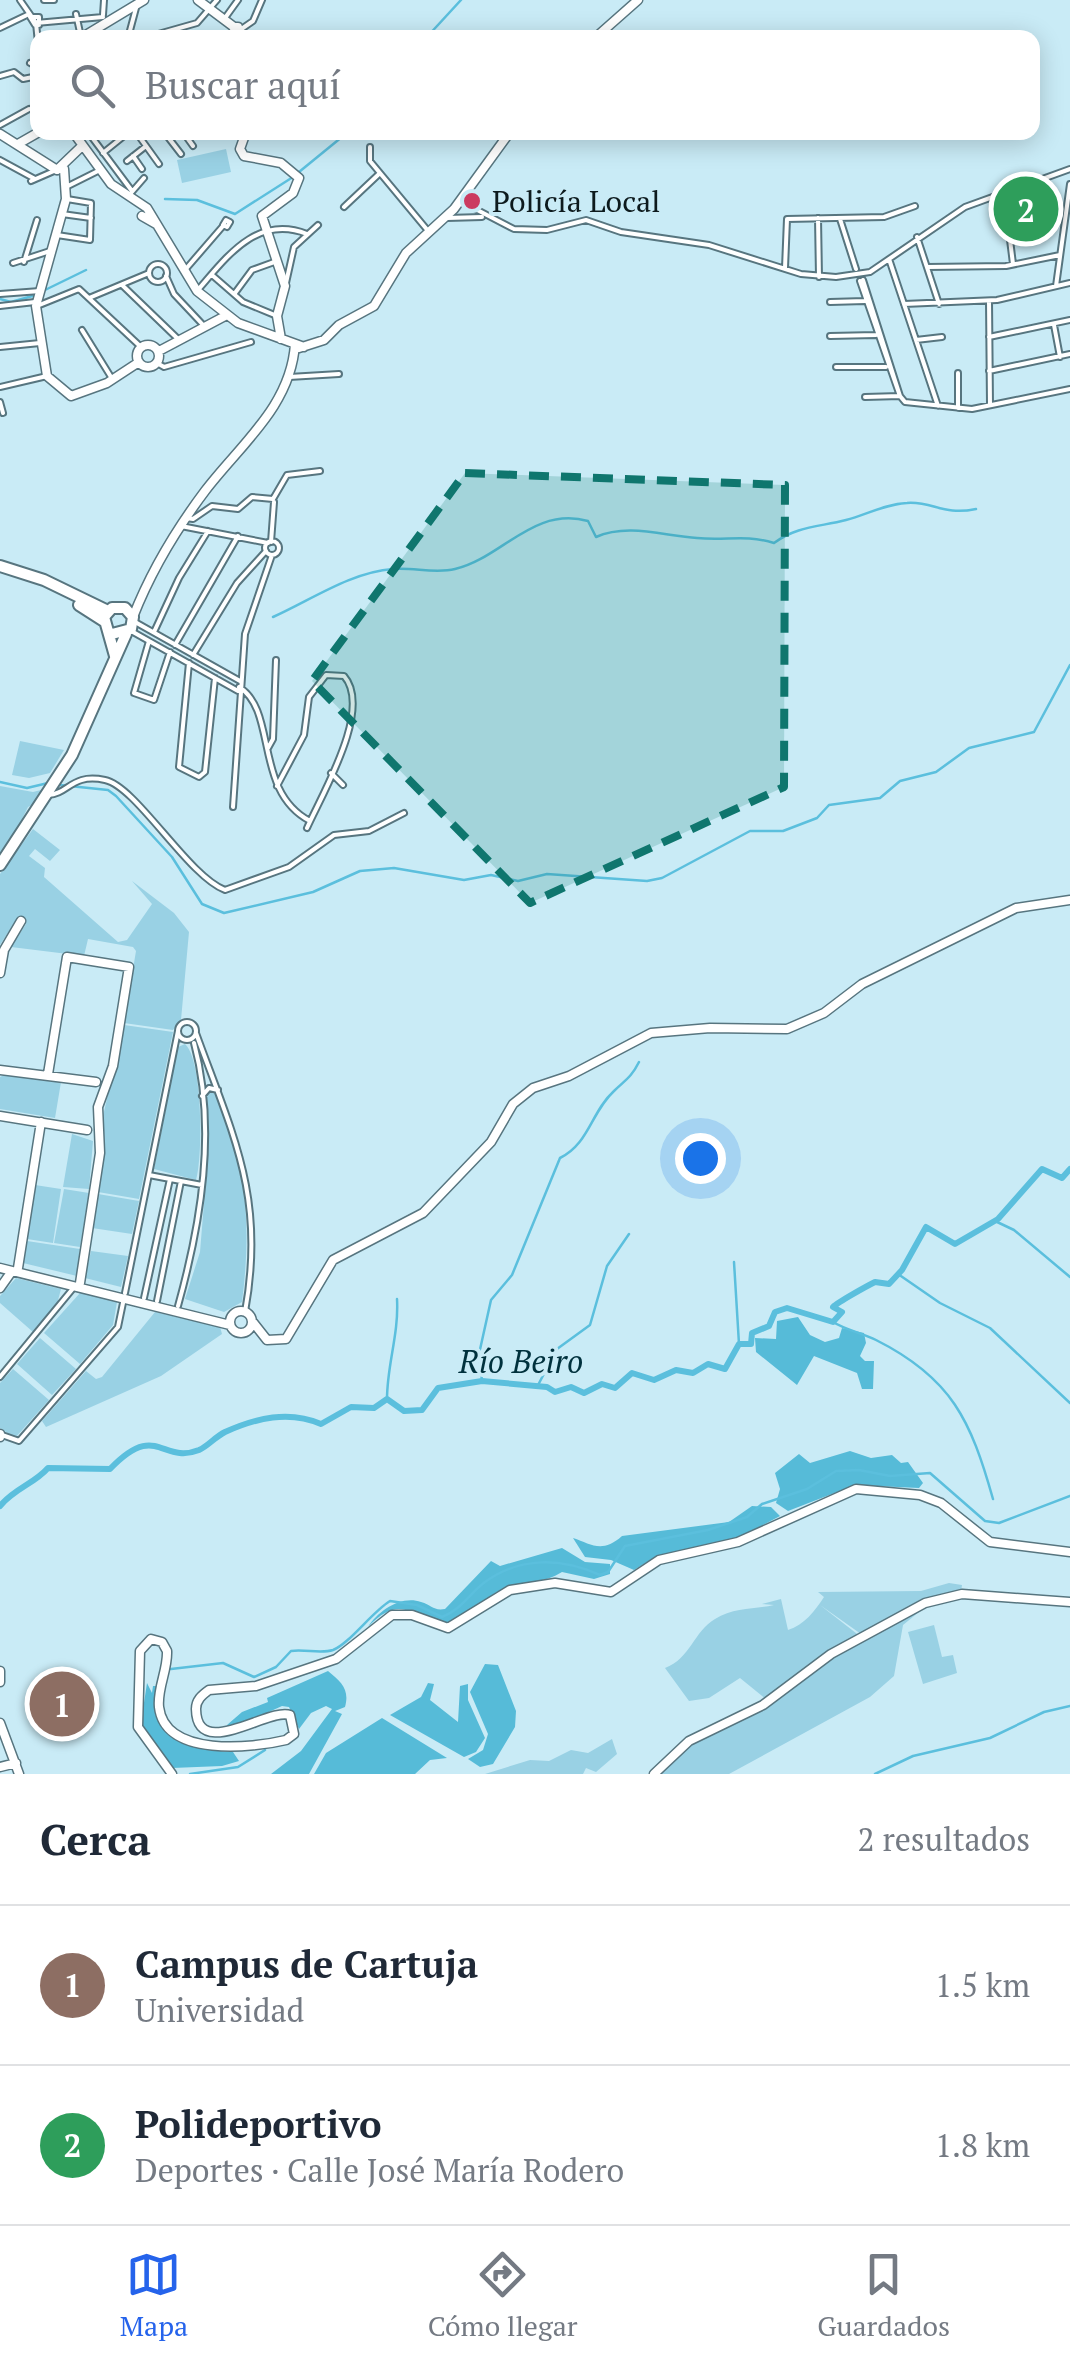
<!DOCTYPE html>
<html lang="es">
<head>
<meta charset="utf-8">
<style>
  body { margin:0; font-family:"PT Serif",serif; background:#f6f6f7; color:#1f2937 }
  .you { position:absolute; left:700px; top:1158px; width:35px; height:35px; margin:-25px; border:8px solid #fff; border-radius:50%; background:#1a73e8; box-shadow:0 0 0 15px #1a73e833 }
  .badge { display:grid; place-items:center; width:65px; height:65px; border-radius:50%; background:#2563eb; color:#fff; font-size:32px; font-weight:700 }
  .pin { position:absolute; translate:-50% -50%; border:5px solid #fff; box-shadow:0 2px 10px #0006 }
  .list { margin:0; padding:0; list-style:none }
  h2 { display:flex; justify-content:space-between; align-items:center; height:130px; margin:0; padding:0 40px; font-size:42px }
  h2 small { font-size:32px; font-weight:400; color:#747a83 }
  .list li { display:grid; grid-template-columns:65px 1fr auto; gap:30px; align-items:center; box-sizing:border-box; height:160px; padding:0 40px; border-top:2px solid #e0e1e3 }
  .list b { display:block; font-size:38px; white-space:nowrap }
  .list p { margin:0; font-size:32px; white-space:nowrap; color:#747a83 }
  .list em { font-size:32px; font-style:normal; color:#747a83 }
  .icon { flex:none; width:55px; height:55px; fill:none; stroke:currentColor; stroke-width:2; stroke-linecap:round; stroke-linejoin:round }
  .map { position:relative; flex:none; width:1070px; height:1774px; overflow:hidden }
  .search { position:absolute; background:#fff; box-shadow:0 5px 25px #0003; left:30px; right:30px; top:30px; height:110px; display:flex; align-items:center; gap:25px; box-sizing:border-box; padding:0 35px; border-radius:20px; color:#747a83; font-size:38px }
  .sheet { height:450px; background:#fff }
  nav { display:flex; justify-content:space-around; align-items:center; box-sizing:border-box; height:140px; border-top:2px solid #e0e1e3; background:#fff; font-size:28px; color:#747a83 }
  nav a { display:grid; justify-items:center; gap:5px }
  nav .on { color:#2563eb }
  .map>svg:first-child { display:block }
  .green { fill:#99d1e4 }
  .forest { fill:#56bbd8 }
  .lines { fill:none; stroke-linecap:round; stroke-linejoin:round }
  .stream { stroke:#5bbfdd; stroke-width:2.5 }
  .river { stroke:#5bbfdd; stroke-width:6 }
  .street-casing { stroke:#57757f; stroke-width:8 }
  .secondary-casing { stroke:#57757f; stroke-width:11 }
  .primary-casing { stroke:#57757f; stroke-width:14 }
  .street { stroke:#fff; stroke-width:4 }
  .secondary { stroke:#fff; stroke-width:8 }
  .primary { stroke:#fff; stroke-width:10 }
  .marked { fill:#0f766e; fill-opacity:0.2; stroke:#0f766e; stroke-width:8; stroke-dasharray:20 12; stroke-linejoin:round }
  .poi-dot { fill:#cb3b60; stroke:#c9ebf6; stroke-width:4 }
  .labels { text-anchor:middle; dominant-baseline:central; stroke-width:8; stroke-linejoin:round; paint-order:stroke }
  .poi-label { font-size:30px; fill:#0d1a1d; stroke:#c9ebf6; text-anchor:start }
  .water-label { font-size:32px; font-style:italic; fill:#00313d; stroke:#c9ebf6 }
</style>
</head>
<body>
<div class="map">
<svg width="1070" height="1774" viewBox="0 0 1070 1774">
  <rect width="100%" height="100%" fill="#c9ebf6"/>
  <path class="green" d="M226,149L231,172L182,183L177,160Z
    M20,741L64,750L50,773L29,778L12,775Z
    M0,786L33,792L49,788L38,802L28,807L4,855H0Z
    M33,829L60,850L50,861L35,849L29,856L45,868L44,877L118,942L127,940L152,904L132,881L174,913L189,932L181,1020L173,1030L124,1023L136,951L133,947L88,939L84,956L11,947L26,924L18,917L0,945V874Z
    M124,1025L173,1032L139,1199L98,1192L104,1149L100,1129Z
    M185,1044C203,1060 203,1156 196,1180L154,1169L178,1047Z
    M6,1074L61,1082L55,1118L0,1109V1077Z
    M214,1092C249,1155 251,1233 242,1302L224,1312L185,1299L200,1252L208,1154L207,1094Z
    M72,1134L93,1141L89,1189L63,1187Z
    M35,1185L61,1189L53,1243L27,1239Z
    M64,1189L89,1193L80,1247L54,1243Z
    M98,1194L139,1201L132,1234L92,1228Z
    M27,1241L80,1249L77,1276L23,1263Z
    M91,1251L128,1256L121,1287L85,1278Z
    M16,1278L61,1289L57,1304L33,1332L0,1303V1296Z
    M80,1293L117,1302L113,1325L80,1364L44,1333Z
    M155,1312L220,1327L222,1334L161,1376L46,1427L42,1421L86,1371L96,1379L102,1377Z
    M40,1338L76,1369L52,1395L17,1364Z
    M13,1369L49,1400L15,1438L0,1428V1383Z
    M949,1583L962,1585L961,1592L922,1599L861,1634L820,1605L861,1637L767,1700L740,1678L709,1698L689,1701L665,1668C690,1659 694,1631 715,1619C734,1607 757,1609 774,1605L762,1604L781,1599L788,1630C804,1625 815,1611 824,1597L818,1592L921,1591Z
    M930,1603L903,1625L894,1676L870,1697L729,1774H657L696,1739L753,1714L832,1655Z
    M934,1625L942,1657L953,1655L957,1673L923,1684L908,1632Z
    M612,1739L617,1754L596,1772L586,1768L583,1774H485L530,1760L549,1761L571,1750L588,1753Z"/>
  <path class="forest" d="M798,1317L810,1335L825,1342L839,1338L842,1328L864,1333L866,1343L860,1356L865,1361H874L873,1389H862L857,1373L814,1356L797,1385L756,1352L755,1338L776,1339L777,1321Z
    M850,1451L871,1458L892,1455L901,1463L908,1462L923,1483L919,1488L855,1485L788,1511L776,1503L780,1489L775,1473L799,1454L810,1463Z
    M752,1506L771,1507L780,1516L740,1537L655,1557L634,1570L611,1560L585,1557L573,1538C591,1544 602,1554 622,1536L729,1522Z
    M562,1548L585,1562L610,1564V1574L594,1579L562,1572C544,1584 523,1581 503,1589C484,1596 472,1619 452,1624C417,1631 408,1585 368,1627C378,1611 401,1595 421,1602C432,1605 433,1611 445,1609L491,1561L500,1566Z
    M485,1664L498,1665L516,1711L515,1727L493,1764L480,1767L468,1759L483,1750L488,1734L470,1692Z
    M328,1671C341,1682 350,1689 345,1707L335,1711L342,1714L309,1774H271L301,1751L332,1709L326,1706L311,1713L299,1729L289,1707L282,1706L229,1730L227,1725L242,1712L268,1702L267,1698Z
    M147,1683L152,1693L153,1686H159C157,1697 152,1710 158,1720C170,1740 211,1752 233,1752L239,1761L222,1766L172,1768L140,1729Z
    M428,1683L434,1684L430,1700L458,1722L460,1686L468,1684V1700L485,1738L476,1752L464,1757L390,1715L421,1697Z
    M382,1718L447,1758L430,1760L415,1774H314L326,1753Z"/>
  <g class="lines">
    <path class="stream" d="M426,38L461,0
      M299,172L348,132
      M165,199L197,200L235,214L293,177
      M43,291L86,270
      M0,299L11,302L36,295
      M273,617C311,600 351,572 393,569C413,567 435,574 455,569C502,558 533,506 588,521L596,537C628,523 664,536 697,538C727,541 744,534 774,543C797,526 819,527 846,520C866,515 885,504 907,503C933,501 943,516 976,509
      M0,782L27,788L48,783
      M60,785L108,790L116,796L172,857L202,904L224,913L313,892L360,871L394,868L464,880L491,875L518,881L547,874L647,881L662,878L750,831H783L817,818L829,805L880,798L900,781L936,772L969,748L1034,732L1070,665
      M995,1221L1014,1230L1070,1277
      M734,1262L739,1344
      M898,1274L940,1303L990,1328L1070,1403
      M833,1322C846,1330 862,1333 876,1340C952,1378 971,1421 993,1499
      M482,1381L479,1354L491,1300L512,1275L560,1158C589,1144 591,1112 614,1091C625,1080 631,1078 639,1062
      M537,1387L557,1349L590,1325L607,1266L629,1234
      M387,1399C387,1365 399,1334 397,1299
      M171,1669L223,1663L254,1677L276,1667L291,1651C305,1649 321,1654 333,1650C349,1644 372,1612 390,1601L417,1605L442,1617C461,1610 470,1593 485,1582C521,1556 562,1558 600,1575L608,1572L625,1546L708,1530L747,1517L762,1504L807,1489L836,1471L859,1470L890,1476L930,1473L985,1521L999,1523L1070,1496
      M190,1774L238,1767L265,1750
      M875,1774L913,1756L990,1738L1044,1712L1070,1706"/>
    <path class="river" d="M0,1506C15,1488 34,1484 48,1468L110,1469C157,1420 161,1465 199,1450C208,1446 215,1437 225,1432C256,1418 289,1410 321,1424L351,1407L374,1408L387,1399L404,1411L422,1410L438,1388L482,1381L547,1387L555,1392L571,1387L584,1393L602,1384L615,1388L632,1373L654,1380L676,1370L693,1373L708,1364L725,1369L739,1344H751L752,1333L769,1326L775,1312L787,1308L833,1322L842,1312L833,1307C838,1302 867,1286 875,1282L889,1284L902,1270L926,1227L955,1244L998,1219L1042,1169L1062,1178L1070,1169"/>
    <defs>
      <path id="street" d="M20,0L36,23L103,17
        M44,0H54
        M76,14L81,37
        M103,15L104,0
        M30,17H39V25H35Z
        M225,18L238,0
        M36,23L38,43
        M0,28L27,15
        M240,30L253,21L262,0
        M66,36L67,38
        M128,38L136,8
        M144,38L197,23L217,0
        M30,63L38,67
        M0,76L14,72L23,79L38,76
        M0,125L29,109
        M88,132L132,191
        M136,132L159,164
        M164,132L181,154
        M183,132L193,146
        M370,147V161L429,232
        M103,153L129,132
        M133,156L142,169
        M0,160L35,179
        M127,161L146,146
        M31,181L54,171
        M68,186L100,170
        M1004,191L1013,264
        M131,193L144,178
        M460,201L514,229L547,230L586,220L621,232L709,245L801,274L836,277L870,272L965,207L1070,169
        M344,207L379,174
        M62,214L91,218
        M447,218L482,217
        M818,218L819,277
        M840,219L856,269
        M226,220L230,222L227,227L223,225Z
        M57,235L90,240L91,203L67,199
        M917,237L939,304
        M889,259L938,406
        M24,262L37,220
        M13,263L50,251
        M149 273a9 9 0 1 1 18 0a9 9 0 1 1-18 0Z
        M927,267L1006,266L1060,255
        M785,268L787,219L884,217L915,206
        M185,270L223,226
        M212,275L243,302L277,316
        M166,276L174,294L205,327
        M863,280L900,396
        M860,281L900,396
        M286,283L294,247L318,225
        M122,285L177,338
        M1056,286L1070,184
        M197,291C226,258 256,214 307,234
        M235,293L252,270L277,261
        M0,294L40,291
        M89,298L149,273
        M989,301L990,405
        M830,302L865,301
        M904,304L997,300L1070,283
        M0,306L35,302
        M37,306L79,289L141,347
        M1054,325L1060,357
        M82,330L111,377
        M830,336L876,335
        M989,337L1070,320
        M916,340L942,337
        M0,347L40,343
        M157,363L164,367L251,342
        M836,367H886
        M989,371L1070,354
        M289,377L339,374
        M0,387L47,376
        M900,396L905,402L972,409L1070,389
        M865,397L900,396
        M0,402L3,413
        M958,408V373
        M186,518L193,519L212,506L238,509L252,497L273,499L287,475L320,471
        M181,526L268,543
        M265 548a7 7 0 1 1 14 0a7 7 0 1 1-14 0Z
        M271,542L274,502
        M135,622L240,681
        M133,632L238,691
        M154,632L179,578L208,531
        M149,641L134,693L154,700L170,652
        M175,645L238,536
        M193,655L237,583L266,551
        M189,663L179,767L199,777L205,772L215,678
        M239,687C278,711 253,791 310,821
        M268,748L273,739L276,660
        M331,773L343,785
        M277,786L304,735L309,697L326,675L344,676C373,709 322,794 307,828
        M48,795C69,794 71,773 105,780C136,786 188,876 225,890L289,867L334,835L369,831L404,813
        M233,807L245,634L272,555
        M178 1031a9 9 0 1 1 18 0a9 9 0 1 1-18 0Z
        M196,1033C233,1135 266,1198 245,1312
        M202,1096L209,1088L218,1090
        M149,1175L202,1185
        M125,1293L178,1031
        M144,1298L170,1179
        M157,1301L181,1181
        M178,1306C201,1223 217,1129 194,1043
        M0,1377L75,1286
        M2,1435L19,1441L118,1327L124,1298"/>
      <path id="secondary" d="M198,0L234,27
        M238,27L239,32H234V27Z
        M81,38L144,0
        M595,38L638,0
        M73,132L111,184L147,208L197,291L238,323L304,347
        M246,132L240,149L244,156L281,163L299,178L293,193L262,216L285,286L277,316L281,339
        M0,134L57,170L81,147
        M18,144L39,132
        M64,169L66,199L36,306L47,376L71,396L107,383L139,362
        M142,216L156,224
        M137 356a11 11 0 1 1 22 0a11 11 0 1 1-22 0Z
        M299,348L324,340L339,325L374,306L406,253L454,209L510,132
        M159,351L227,315
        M133,617C151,571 175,531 205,491C240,445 291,406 295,344
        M0,973L4,950L21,921
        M0,1070L96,1082
        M48,1074L67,957L129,967L113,1066L98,1107L100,1153L80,1283
        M0,1116L87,1130
        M0,1268L230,1325
        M18,1268L41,1122
        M0,1288L12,1271
        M230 1322a11 11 0 1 1 22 0a11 11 0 1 1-22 0Z
        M252,1321L267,1340L286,1339L333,1260L423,1213L491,1142L513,1104L533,1088L569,1076L651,1033L710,1028L787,1029L824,1013L862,984L1016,908L1070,900
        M0,1434V1437
        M0,1671V1682
        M0,1723L19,1774
        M0,1767L16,1763
        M172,1774L138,1727L140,1651L151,1639L162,1642L167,1651C168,1670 157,1688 159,1707C165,1758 253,1748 286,1740L294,1734L290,1715C269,1707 197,1762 196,1709C196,1700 202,1695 209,1690L256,1686L336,1659L392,1615H412L448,1628L510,1590L555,1583L611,1592L659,1560L738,1542L856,1489L920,1495L941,1503L990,1542L1070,1552
        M654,1774L689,1741L763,1705L831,1654L925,1603L962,1594L1070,1602"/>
      <path id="primary" d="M0,566L44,580L108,611
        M79,605L104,621
        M112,634L131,629L133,617L125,608H112L104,617L115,656
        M0,865L72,755L126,634"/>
    </defs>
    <use href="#street" class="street-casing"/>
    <use href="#secondary" class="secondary-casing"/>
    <use href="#primary" class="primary-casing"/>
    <use href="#street" class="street"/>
    <use href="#secondary" class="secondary"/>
    <use href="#primary" class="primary"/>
  </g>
  <path class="marked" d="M465,473L785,485L784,787L530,903L312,681Z"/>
  <circle class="poi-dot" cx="472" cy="201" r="10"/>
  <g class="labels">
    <g class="poi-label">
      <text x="492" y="201">Policía Local</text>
    </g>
    <g class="water-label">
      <text x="521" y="1361">Río Beiro</text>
    </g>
  </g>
</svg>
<div class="you"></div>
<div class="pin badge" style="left:62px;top:1704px;background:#8d6e63">1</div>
<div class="pin badge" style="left:1026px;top:209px;background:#2e9e5b">2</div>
<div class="search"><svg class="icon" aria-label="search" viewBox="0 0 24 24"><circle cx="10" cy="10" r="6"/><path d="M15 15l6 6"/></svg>Buscar aquí</div>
</div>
<section class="sheet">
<h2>Cerca<small>2 resultados</small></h2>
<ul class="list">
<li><span class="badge" style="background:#8d6e63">1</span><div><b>Campus de Cartuja</b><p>Universidad</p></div><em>1.5 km</em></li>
<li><span class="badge" style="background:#2e9e5b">2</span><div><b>Polideportivo</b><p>Deportes · Calle José María Rodero</p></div><em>1.8 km</em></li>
</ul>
</section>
<nav>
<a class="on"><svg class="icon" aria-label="map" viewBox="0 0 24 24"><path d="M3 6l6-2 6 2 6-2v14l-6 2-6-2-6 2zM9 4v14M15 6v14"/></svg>Mapa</a>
<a><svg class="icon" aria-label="directions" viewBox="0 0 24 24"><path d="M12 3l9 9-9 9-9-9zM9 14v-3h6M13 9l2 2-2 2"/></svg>Cómo llegar</a>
<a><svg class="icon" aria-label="saved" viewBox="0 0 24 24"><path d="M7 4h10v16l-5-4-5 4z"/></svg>Guardados</a>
</nav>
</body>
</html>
